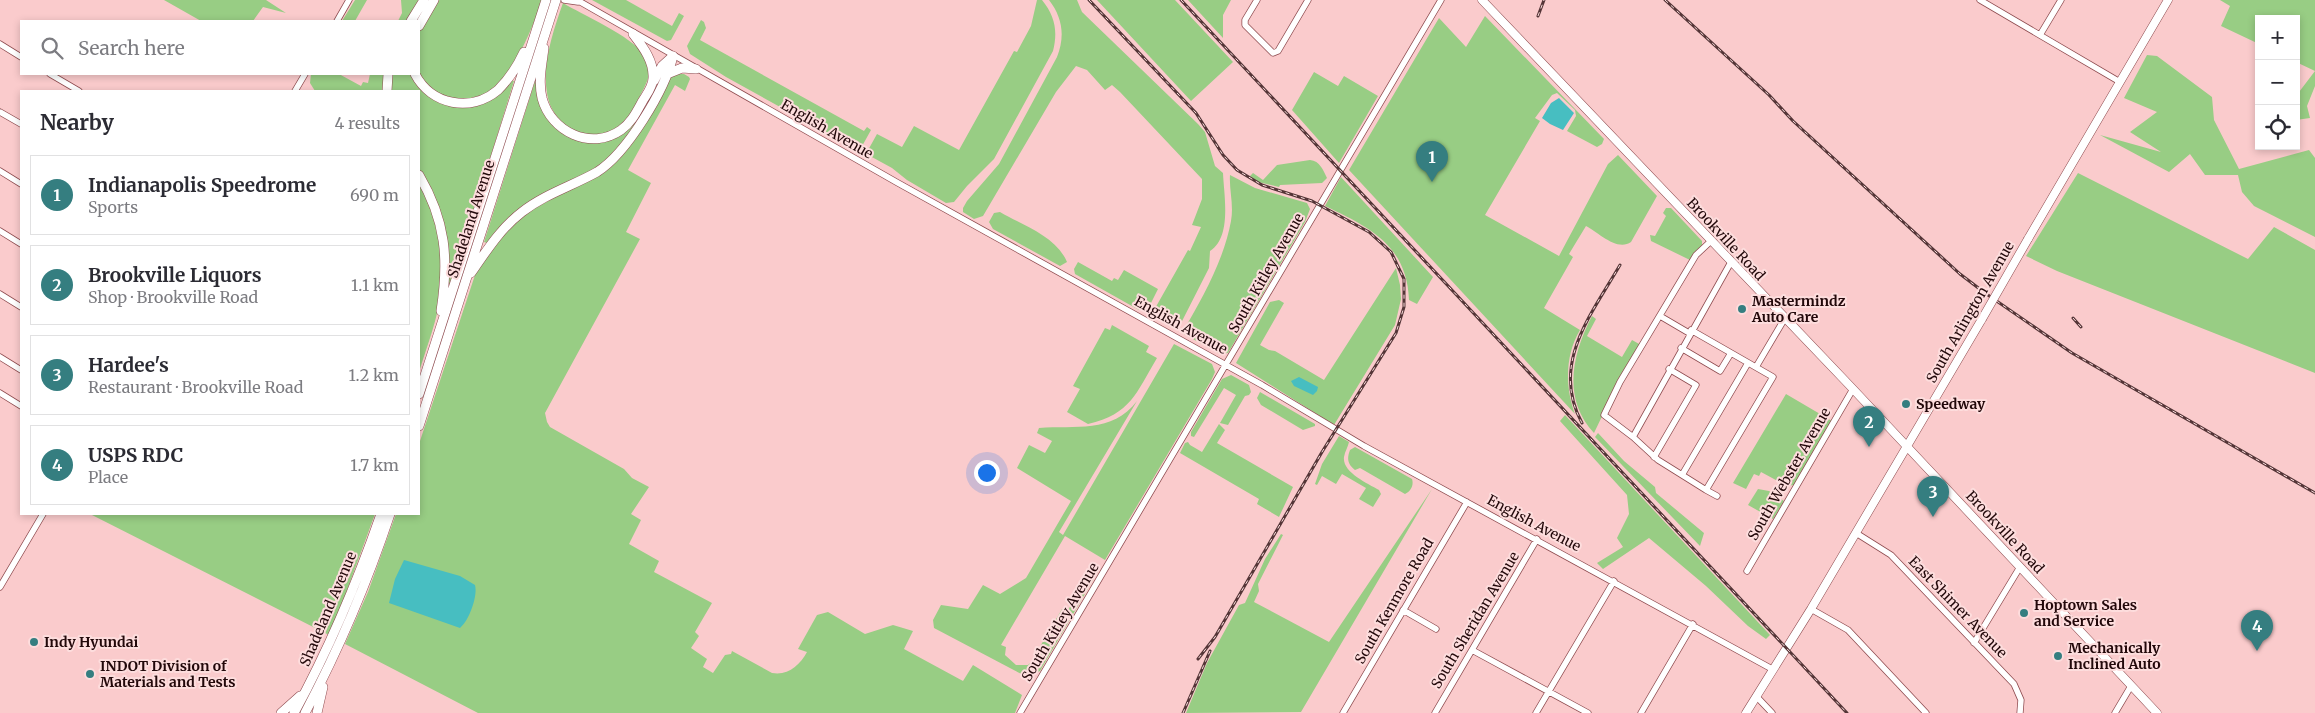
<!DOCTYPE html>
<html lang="en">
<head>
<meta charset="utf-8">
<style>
  body { margin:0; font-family:Merriweather,serif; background:#f7f7f7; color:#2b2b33 }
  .controls { position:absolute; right:15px; top:15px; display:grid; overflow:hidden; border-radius:0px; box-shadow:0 2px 8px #0003 }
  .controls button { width:45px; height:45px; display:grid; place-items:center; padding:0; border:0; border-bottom:1px solid #e1e1e2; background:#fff; color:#2b2b33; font:25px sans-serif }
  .you { position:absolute; left:986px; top:472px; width:18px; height:18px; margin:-12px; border:4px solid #fff; border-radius:50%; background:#1a73e8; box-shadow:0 0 0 8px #1a73e833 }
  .badge { display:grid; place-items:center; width:32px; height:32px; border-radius:50%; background:#357e80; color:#fff; font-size:16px; font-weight:700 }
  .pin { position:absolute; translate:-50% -41px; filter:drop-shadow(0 1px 2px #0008) }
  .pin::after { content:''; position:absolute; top:26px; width:18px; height:15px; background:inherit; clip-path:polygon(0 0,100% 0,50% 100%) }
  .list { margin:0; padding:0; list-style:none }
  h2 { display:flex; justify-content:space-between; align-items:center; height:65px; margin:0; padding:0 20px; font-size:21px }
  h2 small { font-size:16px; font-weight:400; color:#7c7c81 }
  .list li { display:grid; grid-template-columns:32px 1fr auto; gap:15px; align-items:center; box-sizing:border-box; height:80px; margin:0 10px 10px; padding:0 10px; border:1px solid #e1e1e2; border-radius:0px }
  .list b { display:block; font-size:19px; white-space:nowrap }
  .list p { margin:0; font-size:16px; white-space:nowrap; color:#7c7c81 }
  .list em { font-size:16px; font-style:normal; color:#7c7c81 }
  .icon { flex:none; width:28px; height:28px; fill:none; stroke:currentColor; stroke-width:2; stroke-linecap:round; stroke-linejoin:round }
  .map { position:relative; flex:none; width:2315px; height:713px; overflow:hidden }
  .search { position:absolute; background:#fff; box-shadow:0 2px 8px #0003; left:20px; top:20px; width:400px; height:55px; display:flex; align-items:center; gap:12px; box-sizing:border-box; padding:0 18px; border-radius:0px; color:#7c7c81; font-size:19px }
  .panel { position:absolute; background:#fff; box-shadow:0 2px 8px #0003; left:20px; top:90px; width:400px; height:425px; border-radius:0px }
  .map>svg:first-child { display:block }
  .green { fill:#98cd84 }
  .water { fill:#47bec1 }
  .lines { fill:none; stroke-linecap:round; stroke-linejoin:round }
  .minor-casing { stroke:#8e4b4f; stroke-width:7 }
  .major-casing { stroke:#8e4b4f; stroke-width:9 }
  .highway-casing { stroke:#8e4b4f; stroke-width:10 }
  .minor { stroke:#fff; stroke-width:5.5 }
  .major { stroke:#fff; stroke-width:8 }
  .highway { stroke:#fff; stroke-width:9 }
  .rail-casing { stroke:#543537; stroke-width:3 }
  .rail { stroke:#fddddd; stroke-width:1; stroke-dasharray:4; stroke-linecap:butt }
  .major-bridge-casing { stroke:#8e4b4f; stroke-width:9; stroke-linecap:butt }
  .major-bridge { stroke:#fff; stroke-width:8 }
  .poi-dot { fill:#357e80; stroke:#fddddd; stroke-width:2 }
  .labels { text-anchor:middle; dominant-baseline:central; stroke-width:4; stroke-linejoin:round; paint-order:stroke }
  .street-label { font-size:14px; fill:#22080a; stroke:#fddddd }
  .poi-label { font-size:14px; font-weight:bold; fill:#22080a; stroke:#fddddd; text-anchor:start }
</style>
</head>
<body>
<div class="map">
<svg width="2315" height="713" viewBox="0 0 2315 713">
  <rect width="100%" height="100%" fill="#facbcc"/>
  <path class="green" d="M164,0H266L286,13L263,7L253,21H201Z
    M355,0H367L355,21H342Z
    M401,0H419L406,21H398L402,13Z
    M439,0H542C533,27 515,72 492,89C471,105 431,102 420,75C417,68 419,59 419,52C419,46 417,38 419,33C423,22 433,10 439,0Z
    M592,0H626L672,26L679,13L684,16L671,40L667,41Z
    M1037,0H1042C1055,16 1058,31 1053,51L994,159L967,186L954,202L946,203L907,180L892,168L870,156L867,152L877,134L902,147L914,126L959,150L1014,51L1017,52L1031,26Z
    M1049,0H1077L1082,12L1198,124L1205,132L1215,166L1223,173C1224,196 1232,237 1210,251L1209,268L1178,329L1154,317L1153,312L1188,250L1190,251L1201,227L1192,225L1202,199V179L1120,92L1112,85L1105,90L1087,70L1076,66L1056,92L983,216L974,219L963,212V208L967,201L999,164L1057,57C1065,37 1063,18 1049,0Z
    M1097,0H1175L1233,62L1191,101Z
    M1188,0H1231L1223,15V38Z
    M2220,0H2315V86L2307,106L2310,118L2296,120V96L2315,71L2296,62V19H2259V44L2221,26L2230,6Z
    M563,3C581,14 633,37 643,54C654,71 648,80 640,96C634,107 629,119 618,127C590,150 551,125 547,93C542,64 553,31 563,3Z
    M1485,16L1604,139L1602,144L1597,147L1567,131L1576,116L1575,110L1557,93L1552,95L1535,118L1540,121L1485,215L1559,256L1608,164L1618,155L1657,196L1631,242C1617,252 1598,232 1586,226L1569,254L1573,257L1544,308L1580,330C1565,355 1565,387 1575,414L1349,170L1439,18L1466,47Z
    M701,20L704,22L706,28L700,40L864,131L867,127L871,130L861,148L856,149L726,77L690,54L687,46Z
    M2147,55L2157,56L2212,97L2214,120L2239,169L2309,150L2315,158V237L2254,206L2242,192L2238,175H2205L2190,154L2169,172L2100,135L2161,152L2130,132L2157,112L2124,98Z
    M1314,72L1338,86L1344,76L1378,96L1339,163L1292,110Z
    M311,74H339L361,86L363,82L368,83L370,74H386L384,91H315L310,83Z
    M391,74H412L429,96L439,103L454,107H467L511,80L514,81L451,285L447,284L430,190L419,170V91H389Z
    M677,74H684L689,77L690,79L685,91L675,85L628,170L651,183L626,232L640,239L545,413L547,422L550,427L624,469L632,478L649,487L631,514L641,520L629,544L659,561L654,572L712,603L695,632L699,636L691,648L707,659L703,667L713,673L725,655L731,654L732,651L772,673C788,676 800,665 807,652L798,649L817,615L828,612L865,634L893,625L913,631L904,649L963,681L973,665L1022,695L1015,713H478L345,644L368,592L396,514H419V444L476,272L492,246L523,215L610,167L627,150L671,77Z
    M536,78L560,131L576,140L598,142L640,114L632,134L605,163L565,185L487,243L484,242Z
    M1310,160C1320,161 1323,170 1327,178L1322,183L1280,185L1279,187L1258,182L1250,176L1253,173L1263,180L1277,165Z
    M2078,173L2248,259L2274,227L2315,250V373L2057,271L2026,256Z
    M1230,175L1255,188L1307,203L1310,209L1305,222L1228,353L1220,354L1182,333C1202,299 1224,260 1231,221C1234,205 1229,190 1230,175Z
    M1341,177L1433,277L1417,304L1409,300C1407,245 1369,227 1325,206Z
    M419,181C437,212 446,256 441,291C438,319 427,346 419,372Z
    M1666,208H1671L1702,241V245L1690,260L1651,241L1650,235L1655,236L1666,216L1663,213Z
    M1000,212C1022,225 1056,236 1067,262L1060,266L993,229L989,222L994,213Z
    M1078,262L1112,281L1114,278L1118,280L1124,270L1158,289L1149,307L1139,310L1075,274L1074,269Z
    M1396,268L1400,285L1401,299L1395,325L1334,425L1236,363L1270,302L1279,300L1284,303L1260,345L1269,350L1275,351L1324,380Z
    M1592,316L1596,319L1587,336L1622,357L1632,340L1641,345L1617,385L1594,433C1562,399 1572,354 1592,316Z
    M1112,325L1149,346L1146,352L1157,358C1136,393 1131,414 1088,424L1067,412L1080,389L1073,386L1105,328L1110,330Z
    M1174,344L1212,364L1215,372L1212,379L1105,560L1065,536L1001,645L1006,647L1005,655L1016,665H1028L1031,662L1062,609L1068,610L1095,565L1100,568L1040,671L1027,677L934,628L933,620L941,605L968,609L983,585L1000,594L1026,578L1071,501L1017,468L1029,445L1045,453L1052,441L1037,433L1039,428C1075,425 1112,434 1137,401L1059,532L1063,535Z
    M1231,375L1249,385L1251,392L1249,395L1245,396L1228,425L1220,423L1236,395L1224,388L1194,437L1191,436V432L1222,379Z
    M1260,392L1315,424V426L1303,430L1261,405L1257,398Z
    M1786,394L1832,421L1794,485L1787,486L1761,472L1759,476L1754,474L1746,489L1733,483Z
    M1565,415L1770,635L1766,639L1748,626L1706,586L1649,538L1603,569L1597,563L1623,547L1617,538L1629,514L1627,495L1560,421Z
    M1219,424L1225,430L1217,443L1293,487L1279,517L1257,504L1259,499L1180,453L1185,443L1188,442L1190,445L1202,452Z
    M1598,433L1624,461L1655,487L1656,493L1704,533L1700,546L1595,437Z
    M1339,436L1349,442C1348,447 1345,451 1344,457C1342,472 1367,483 1379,490L1381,494L1373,507L1359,499L1366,488L1342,474L1336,484L1322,476L1317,485L1315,484L1322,464Z
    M1355,447L1412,479C1414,485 1411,491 1405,494L1360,468L1355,470C1347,464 1347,458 1350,450Z
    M1432,489L1301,712L1186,713L1207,663L1239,605L1245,603L1265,559L1281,534L1283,535L1258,584L1259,591L1254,602L1329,642Z
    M1758,489L1769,491L1784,501L1773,519L1748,505Z
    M90,514H375L346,593L329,635Z"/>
  <path class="water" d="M1559,98L1574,113L1563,130L1550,124L1542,118L1551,103Z
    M1299,377L1318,387L1317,391L1313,395L1294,386L1291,381Z
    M404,560L460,576L475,585C478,596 469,621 460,628L389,603L395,579Z"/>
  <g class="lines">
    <defs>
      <path id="minor" d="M564,0L578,2
        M577,0L898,183L1262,385L1364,446L1772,669
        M1257,0L1245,20V25L1273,53L1278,51L1308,0
        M1980,0L2120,82
        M337,21L349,0
        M2040,35L2061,0
        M0,44L21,57
        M50,74L79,91
        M295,91L305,74
        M0,112L21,124
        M0,171L21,184
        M0,231L21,244
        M0,294L21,307
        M1660,316L1689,333
        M1691,330L1773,377L1706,490L1658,460L1633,437L1604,415L1620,382L1696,255L1711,241
        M1681,348L1720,371L1731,353
        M0,357L21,370
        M1756,367L1785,318
        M0,393L21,406
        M1633,437L1731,262
        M1654,457L1696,385L1669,369
        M1682,475L1748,363
        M1706,490L1717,496
        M1856,533L1891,555L2014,684L2021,700L2020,713
        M1747,571L1853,389
        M0,587L43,514
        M1811,609L1848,630L1926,713
        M1403,610L1436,629
        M1974,643L2020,567
        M1472,650L1588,713
        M1756,696L1772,713
        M1020,713L1441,0
        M1343,713L1467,502
        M1435,713L1537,539
        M1536,713L1614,581
        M1641,713L1693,624
        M2115,713L2131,686"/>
      <path id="major" d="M1482,0L1853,389L2157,713
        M2028,239L2168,0
        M1746,713L1811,609L1982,319"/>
      <path id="highway" d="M411,21L424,0
        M419,26L434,0
        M544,48C542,65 538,81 542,98C551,132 591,151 621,130C631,123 636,113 642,102C646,95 653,87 653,78C654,61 643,47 633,34
        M415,74C431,105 471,113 498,90C509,79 518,65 524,52
        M667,74L682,68L696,69
        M654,81L662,66L673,56
        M387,91L388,74
        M419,175C446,221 449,259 441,311
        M471,273C487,250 500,229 522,212C545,194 572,186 597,172C627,153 665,90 673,56
        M419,394L546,0
        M419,426L556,0
        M281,713L300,696
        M294,713C329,649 357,583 381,514
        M305,713C339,649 367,583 390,514
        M317,713L323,687"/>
    </defs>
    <use href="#minor" class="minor-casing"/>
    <use href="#major" class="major-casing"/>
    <use href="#highway" class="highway-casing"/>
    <use href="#minor" class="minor"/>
    <use href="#major" class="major"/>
    <use href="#highway" class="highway"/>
    <defs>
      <path id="rail" d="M1089,0L1196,113L1223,155L1237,170L1262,185L1312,201L1369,232L1391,252L1404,279V307L1396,333L1322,452L1215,637L1198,659
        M1181,0L1847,713
        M1665,0L1769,95L1793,121L1960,274L1985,293L2072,353L2315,493
        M1538,16L1544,0
        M2073,318L2081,327
        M1582,423C1550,364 1591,315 1620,265
        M1183,713L1210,651"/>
    </defs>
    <use href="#rail" class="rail-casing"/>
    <use href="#rail" class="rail"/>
    <defs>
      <path id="major-bridge" d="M1982,319L2028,239"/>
    </defs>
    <use href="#major-bridge" class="major-bridge-casing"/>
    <use href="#major-bridge" class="major-bridge"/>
  </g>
  <g class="poi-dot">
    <circle cx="1742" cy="309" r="5"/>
    <circle cx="1906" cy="404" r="5"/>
    <circle cx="2024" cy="613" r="5"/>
    <circle cx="34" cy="642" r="5"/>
    <circle cx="2058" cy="656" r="5"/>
    <circle cx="90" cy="674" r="5"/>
  </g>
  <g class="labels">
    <g class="street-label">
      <text transform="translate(827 129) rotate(30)">English Avenue</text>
      <text transform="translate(471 219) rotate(-72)">Shadeland Avenue</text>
      <text transform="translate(1726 239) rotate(47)">Brookville Road</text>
      <text transform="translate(1266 273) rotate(-60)">South Kitley Avenue</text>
      <text transform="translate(1970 312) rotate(-60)">South Arlington Avenue</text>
      <text transform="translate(1181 325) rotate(29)">English Avenue</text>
      <text transform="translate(1789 474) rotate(-60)">South Webster Avenue</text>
      <text transform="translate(1534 523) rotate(28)">English Avenue</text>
      <text transform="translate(2005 532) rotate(47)">Brookville Road</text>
      <text transform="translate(1394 601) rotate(-60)">South Kenmore Road</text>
      <text transform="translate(1958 607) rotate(46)">East Shimer Avenue</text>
      <text transform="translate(328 609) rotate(-67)">Shadeland Avenue</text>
      <text transform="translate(1475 620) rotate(-59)">South Sheridan Avenue</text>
      <text transform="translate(1060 622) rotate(-59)">South Kitley Avenue</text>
    </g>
    <g class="poi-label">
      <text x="1752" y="301">Mastermindz<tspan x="1752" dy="16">Auto Care</tspan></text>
      <text x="1916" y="404">Speedway</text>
      <text x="2034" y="605">Hoptown Sales<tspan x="2034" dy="16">and Service</tspan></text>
      <text x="44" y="642">Indy Hyundai</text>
      <text x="2068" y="648">Mechanically<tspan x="2068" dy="16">Inclined Auto</tspan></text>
      <text x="100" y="666">INDOT Division of<tspan x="100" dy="16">Materials and Tests</tspan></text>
    </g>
  </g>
</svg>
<div class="controls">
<button>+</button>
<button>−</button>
<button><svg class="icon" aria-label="locate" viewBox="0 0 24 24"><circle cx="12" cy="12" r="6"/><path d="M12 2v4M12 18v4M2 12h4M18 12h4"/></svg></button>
</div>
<div class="you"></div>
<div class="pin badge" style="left:1432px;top:182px">1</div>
<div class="pin badge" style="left:1869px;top:447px">2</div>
<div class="pin badge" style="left:1933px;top:517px">3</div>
<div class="pin badge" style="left:2257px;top:651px">4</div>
<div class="search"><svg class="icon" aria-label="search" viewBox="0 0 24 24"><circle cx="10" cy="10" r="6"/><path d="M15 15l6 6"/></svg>Search here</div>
<section class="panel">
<h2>Nearby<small>4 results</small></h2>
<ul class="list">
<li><span class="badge">1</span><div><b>Indianapolis Speedrome</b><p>Sports</p></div><em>690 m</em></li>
<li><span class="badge">2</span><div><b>Brookville Liquors</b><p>Shop · Brookville Road</p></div><em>1.1 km</em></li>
<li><span class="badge">3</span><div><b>Hardee's</b><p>Restaurant · Brookville Road</p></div><em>1.2 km</em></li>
<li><span class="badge">4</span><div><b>USPS RDC</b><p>Place</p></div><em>1.7 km</em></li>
</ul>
</section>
</div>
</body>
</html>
